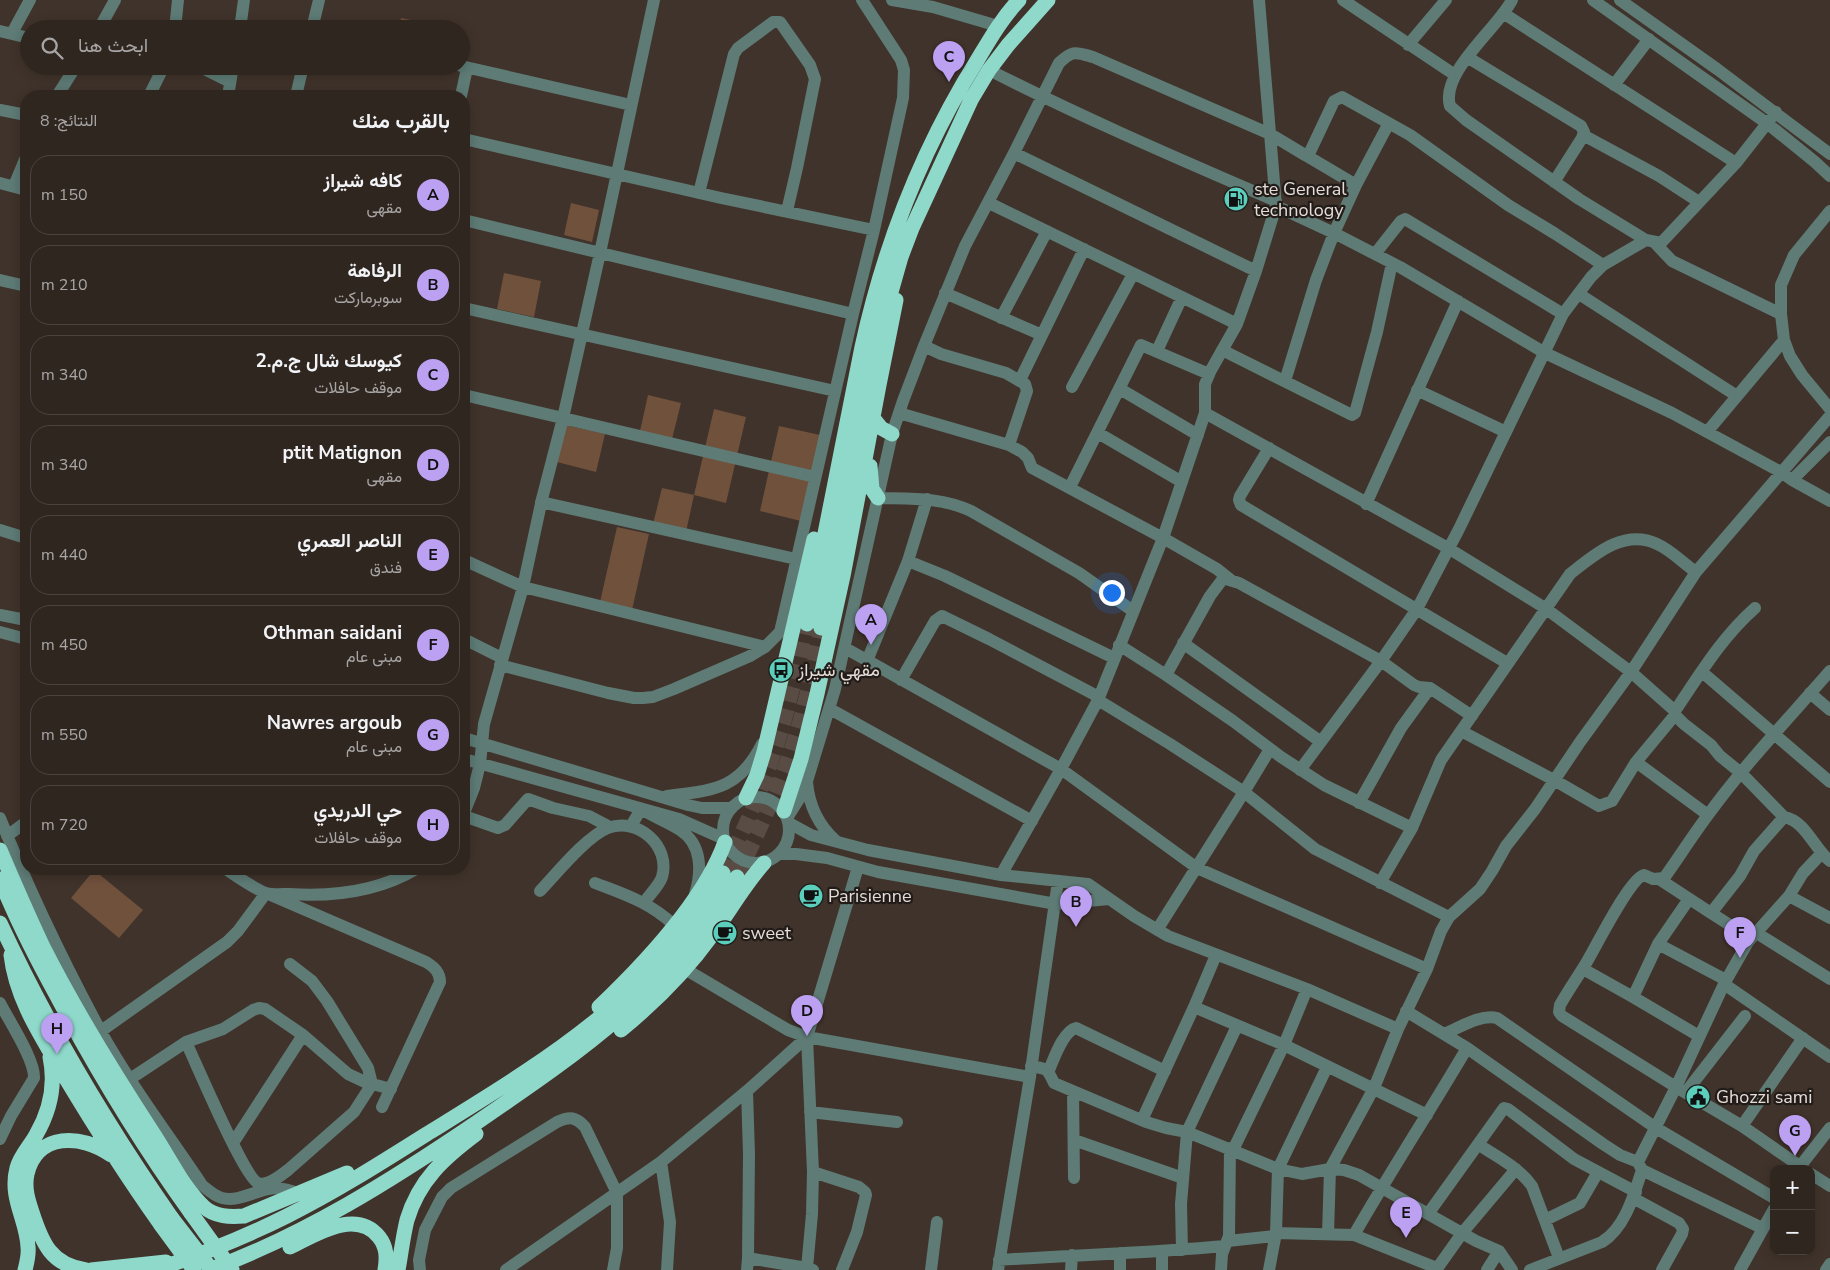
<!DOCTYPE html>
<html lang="ar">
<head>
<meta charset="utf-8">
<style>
  body { margin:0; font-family:"Nunito Sans",Vazirmatn,sans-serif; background:#382e29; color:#f1f3f6; direction:rtl }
  .controls { position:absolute; right:15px; bottom:15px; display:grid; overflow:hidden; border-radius:10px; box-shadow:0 2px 12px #0003 }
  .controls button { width:45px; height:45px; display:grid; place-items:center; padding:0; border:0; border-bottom:1px solid #4b433e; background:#302620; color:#f1f3f6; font:25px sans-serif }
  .you { position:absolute; left:1111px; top:592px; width:18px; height:18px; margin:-12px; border:4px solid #fff; border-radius:50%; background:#1a73e8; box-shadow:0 0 0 8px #1a73e833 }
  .badge { display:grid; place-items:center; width:32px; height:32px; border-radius:50%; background:#bca0f2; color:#111; font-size:16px; font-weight:700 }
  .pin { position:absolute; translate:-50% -41px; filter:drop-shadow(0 1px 2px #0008) }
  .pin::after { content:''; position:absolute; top:26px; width:18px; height:15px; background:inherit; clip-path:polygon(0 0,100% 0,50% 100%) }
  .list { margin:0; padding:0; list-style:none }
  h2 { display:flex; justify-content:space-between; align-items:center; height:65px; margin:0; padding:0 20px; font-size:21px }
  h2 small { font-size:16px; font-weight:400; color:#a8a5a5 }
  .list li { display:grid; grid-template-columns:32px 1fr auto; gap:15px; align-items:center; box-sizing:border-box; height:80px; margin:0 10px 10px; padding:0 10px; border:1px solid #4b433e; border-radius:20px }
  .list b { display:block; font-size:19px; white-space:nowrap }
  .list p { margin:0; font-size:16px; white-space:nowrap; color:#a8a5a5 }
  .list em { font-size:16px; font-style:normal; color:#a8a5a5 }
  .icon { flex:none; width:28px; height:28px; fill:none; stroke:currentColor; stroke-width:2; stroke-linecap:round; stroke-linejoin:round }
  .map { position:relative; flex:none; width:1830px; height:1270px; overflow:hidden; direction:ltr }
  .search { position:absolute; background:#302620; box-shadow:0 2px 12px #0003; left:20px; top:20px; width:450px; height:55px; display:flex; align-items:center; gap:12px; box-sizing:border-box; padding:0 18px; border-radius:28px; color:#a8a5a5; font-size:19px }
  .panel { position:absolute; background:#302620; box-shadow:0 2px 12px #0003; left:20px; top:90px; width:450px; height:785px; border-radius:20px; direction:rtl }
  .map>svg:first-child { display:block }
  .grass { fill:#70513c }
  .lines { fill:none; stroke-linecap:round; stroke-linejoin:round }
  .highway-tunnel { stroke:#594c45; stroke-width:15; stroke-dasharray:15 8; stroke-linecap:butt }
  .minor { stroke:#5e7b75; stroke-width:12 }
  .highway { stroke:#8fd9cb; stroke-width:15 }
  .highway-bridge { stroke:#8fd9cb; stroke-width:15 }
  .labels { text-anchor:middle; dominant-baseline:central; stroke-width:4.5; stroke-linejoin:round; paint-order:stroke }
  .poi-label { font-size:18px; fill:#e5dcd7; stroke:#221c19; text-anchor:start }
</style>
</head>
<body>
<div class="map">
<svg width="1830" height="1270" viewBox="0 0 1830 1270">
  <rect width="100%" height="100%" fill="#40332b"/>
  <path class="grass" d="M401,18L440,26L439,29H399Z
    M571,203L599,210L592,242L564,235Z
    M504,273L541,281L534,317L497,309Z
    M648,395L681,403L672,439L640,431Z
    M714,409L746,417L726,503L694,495L686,532L653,524L662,488L694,495Z
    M566,425L605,434L596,472L557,462Z
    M779,426L820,435L801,521L760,511Z
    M617,527L649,534L632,610L600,602Z
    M94,870L143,910L119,938L71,898Z"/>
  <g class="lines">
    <path class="highway-tunnel" d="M723,873C746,826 767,778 782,728C792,694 799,659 807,624
      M737,877C760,829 783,780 798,728C808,695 814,661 821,628"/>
    <path class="minor" d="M892,0L933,7L998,26
      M1343,0L1455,75
      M1512,0C1498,28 1440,72 1450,106L1466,120L1579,199L1646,240L1661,243L1736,163L1776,112
      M1593,0L1768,124L1815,162L1830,176
      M1620,0L1717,69L1830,154
      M1503,13L1736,163
      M99,29L115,0
      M175,29L178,0
      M240,29L244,0
      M312,29L319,0
      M0,31L29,38
      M12,33L30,0
      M1408,45L1446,0
      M1467,57L1581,126L1584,132L1582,138L1554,182
      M198,66L230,82
      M461,66L631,105
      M989,70C1083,118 1179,159 1276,201
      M1614,85L1649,39
      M57,96L76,66
      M149,96L164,66
      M228,96L233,66
      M296,96L303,66
      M461,96L467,68
      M0,110L26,115
      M1583,135L1659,176L1699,202
      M464,139L721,198L874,230
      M1014,153L1256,271
      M1307,156L1356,185L1389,123
      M0,183L26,190
      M14,186L26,157
      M699,193L734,54L738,48L773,22H780L810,65L815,79L797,168L787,211
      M989,203L1237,324
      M1276,206L1334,233L1400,267L1545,353L1672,413L1781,472L1792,480L1830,501
      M1830,211L1794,255L1781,285V314L1784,340L1790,356L1802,375L1830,409
      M464,220L853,314
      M1655,243L1672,261L1781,314
      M1375,254L1401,221L1405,219L1563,314
      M0,280L26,286
      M945,293L1042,335L1020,380
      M1579,294L1737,396
      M464,308L835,391
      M1001,318L1047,231
      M1042,335L1084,249
      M924,346L941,354L1006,373L1025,384L1027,391L1009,445
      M1222,350L1352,415L1355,413L1377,332L1392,263
      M1157,351L1182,297
      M1285,381L1316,280L1334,233L1356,185
      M1072,387L1133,274
      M1120,389L1198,435
      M1417,390L1506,432
      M464,395L815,477
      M899,413L1009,445L1022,452L1028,458L1032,468L1163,538L1217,569L1232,581
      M1205,413L1448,548L1545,608L1631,672L1675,711
      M1707,432L1784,340
      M1098,433L1182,482
      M1269,448L1240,496L1239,500L1241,505L1507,663
      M1792,480L1830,442
      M1070,487L1141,345L1209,374
      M878,498C910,499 941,497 971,511L1079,573L1133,611
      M927,499L908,561L945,576L1114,658
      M541,502L796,559
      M1366,504L1458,301
      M0,530L26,538
      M464,560L523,587L765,647L780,632L853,314L874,230L903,98L904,70L901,60L862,0
      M1755,608C1722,637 1700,674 1675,711V715L1684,724L1711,745L1720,756L1741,773L1784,817
      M0,615L26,620
      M0,632L26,639
      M464,639L502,658
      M1183,643L1321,742
      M1119,645L1166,675L1233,721L1281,757L1324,785L1412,828
      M845,648L1061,769L1197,868L1427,969
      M867,661L908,561
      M500,665L608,693L634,698H643L653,697L674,689L750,656L765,647
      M1702,672L1830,782
      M1166,675L1210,596L1222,580L1226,579L1239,583L1381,661L1414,685L1419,687L1430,688L1472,716
      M901,680L935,621L942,616L989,639L1099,697
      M1810,693L1830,710
      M1098,700L1170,744L1244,792L1270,749
      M830,709L1032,821
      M1461,731L1554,780L1599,806L1612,801L1636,762L1675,715
      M464,738L688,805L702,808H732
      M464,759L679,819L724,839
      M1636,762L1708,815
      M1300,770L1381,661L1417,609L1459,529L1563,314L1591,277L1603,265L1646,240
      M807,782C809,806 818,825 836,841
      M667,796C713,790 739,790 762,744
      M723 830a33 33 0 1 1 66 0a33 33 0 1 1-66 0Z
      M1359,803L1401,728L1430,688
      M464,813L474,788L480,764L484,724L523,587L542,499L563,418L600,253L654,0
      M464,816L498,828L505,825L528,799L553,808L589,816L610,827
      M0,818C29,890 63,961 100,1030C130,1084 168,1134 202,1185C208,1190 214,1196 222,1198C237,1202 253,1192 268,1189C279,1187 289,1190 299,1193
      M787,818L804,791L835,689L892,434L903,401L924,346L965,246L1014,153L1059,63C1073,50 1075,52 1093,57L1270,134L1305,155L1309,154L1334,101L1342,97L1410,135L1508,205L1554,233L1603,265
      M789,823L811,835L868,850L1001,875L1088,884L1134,916L1168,936L1307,989L1398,1029
      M631,826L641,809C654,817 667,822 680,830C702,844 702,871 695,894
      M7,836L26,822
      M780,854H796L827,858L878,872L1056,904L1109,899
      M226,869C234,875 257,890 266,893C273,895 282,894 289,894C333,897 377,892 416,869
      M1001,875L1061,769L1098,700L1163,538L1205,413V384L1211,370L1237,324L1256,271L1276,206L1259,0
      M1659,879L1711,913
      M595,883C626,895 649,902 674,925
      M1380,883L1412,828L1441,760L1570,574C1594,555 1624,528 1657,544C1671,550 1683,563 1696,572
      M540,891C557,873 587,836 608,828C638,817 671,846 662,877C659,886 649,895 644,903
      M1789,896L1830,918
      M1689,899L1658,944L1633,997L1699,1036
      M1157,930L1244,792L1315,849L1449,917
      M1755,932L1830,979
      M1750,938L1711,913L1740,876L1754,851L1784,817C1806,821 1814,849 1830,861
      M1658,944L1726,980
      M685,969L788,1030L807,1037
      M1583,969L1633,997
      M1724,984L1830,1057
      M0,1003C9,1021 35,1060 34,1078L11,1116L0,1139
      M1194,1007L1284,1045L1427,1115
      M1406,1011L1467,1048L1603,1144L1620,1155L1638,1162L1642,1170L1762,1228
      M101,1031L227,942L238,931L266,893L426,962C434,967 440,972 440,982L382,1107
      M1444,1034C1459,1028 1480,1014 1497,1018L1656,1128L1774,1198
      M303,1035L348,1074L365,1082L391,1089
      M186,1042C196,1063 244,1177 258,1183C268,1187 281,1175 288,1170L354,1112L372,1084L368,1068L327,1001L312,981L290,964
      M1031,1066C1048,1069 1047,1068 1054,1083L1146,1122L1166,1128L1187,1132L1278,1169L1302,1174L1330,1169L1344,1170L1359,1175L1476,1241L1499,1251L1512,1270
      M1327,1067L1278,1169L1276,1233L1354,1235L1437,1268
      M1049,1070C1054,1059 1063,1031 1076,1028L1165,1071
      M130,1079L186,1042L223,1029L253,1010L259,1008L265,1009L303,1035L233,1143
      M1073,1091L1074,1178
      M1686,1092L1745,1016
      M810,1112L897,1122
      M1142,1120L1194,1007L1216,955
      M1742,1126L1803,1038
      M1074,1140L1183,1178
      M1479,1145C1498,1157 1518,1167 1532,1186L1559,1258
      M1233,1150L1284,1045L1307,989
      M661,1162L670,1222L667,1270
      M1638,1162L1676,1087L1724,984L1748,942L1789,896L1803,873L1821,854
      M1798,1169L1830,1128
      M1804,1169L1742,1126L1676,1087L1562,1016L1559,1012L1560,1005C1568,991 1577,978 1585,965C1595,949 1629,879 1644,875L1653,879L1664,878C1679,857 1693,835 1708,815C1745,764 1789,718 1830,671
      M813,1172L812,1214L807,1268L813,1270
      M1811,1174L1830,1186
      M1633,1198L1679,1223L1683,1229L1682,1234L1662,1270
      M1428,1214L1504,1108L1508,1109L1574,1159L1636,1192
      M1545,1220L1580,1203L1598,1172
      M1328,1234L1330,1169L1374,1088L1398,1029L1427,969L1441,931L1449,917L1480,889L1492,871L1506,846L1535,809L1580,742L1631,672L1696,572L1830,416
      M1354,1235C1390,1172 1430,1111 1467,1048
      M1228,1241L1275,1236
      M1182,1250L1181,1204L1187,1132L1237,1026
      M1120,1253V1270
      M748,1258L807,1268
      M999,1260C1074,1255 1150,1253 1225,1246
      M420,1270L419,1260L425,1230L442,1197L451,1188L557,1122C570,1116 576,1117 585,1127L617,1193V1248L613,1270
      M506,1270L661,1162L747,1091L807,1037L1030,1077
      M747,1270L748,1258L749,1154L747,1091
      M842,1270L857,1232L866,1195L865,1192L859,1187L813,1172L807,1037L858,867
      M931,1270L937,1222
      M998,1270L1030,1077L1058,881
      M1071,1270L1072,1255
      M1162,1270V1251
      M1221,1270L1222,1254L1229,1236L1230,1148
      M1269,1270L1276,1233
      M1436,1270L1463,1232L1516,1169
      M1487,1270L1499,1251
      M1530,1270L1602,1242C1625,1228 1634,1195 1642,1170
      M1740,1270L1774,1209
      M1826,1270L1830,1264"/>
    <path class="highway" d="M873,418L881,428L892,434
      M870,466L872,489L878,498
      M807,624L862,347C884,246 923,147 978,59C990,39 1002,18 1019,0
      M821,628L876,345L901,257L912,228L971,100L989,70L1008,45L1048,0
      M746,798L757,775L764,752L814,539
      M784,811L801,759L817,694L843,576L879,385L896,300
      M0,850C14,883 28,915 43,947C76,1012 115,1075 155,1136C169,1158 186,1191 204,1207C215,1217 230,1217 244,1216L347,1173
      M0,879C16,919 36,958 57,996C97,1071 141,1144 191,1213
      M0,923C47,1024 107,1125 171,1217
      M11,955C16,1000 43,1039 65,1077C95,1127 127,1177 161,1225
      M599,1007C644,964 704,901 725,842
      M621,1030C655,1002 686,971 712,935C730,911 744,885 764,863
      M290,1247C315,1235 356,1208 379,1237C387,1247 387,1258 385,1270
      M25,1270C27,1262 29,1255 28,1247C27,1220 9,1198 17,1168C20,1156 30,1146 36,1135C50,1111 56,1085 50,1057
      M86,1270C51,1265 42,1243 32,1212C28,1200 24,1188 27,1174C37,1132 82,1134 111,1155
      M91,1270L166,1262
      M155,1270C200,1255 245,1237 287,1216C337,1191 384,1161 430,1132C548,1059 653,997 723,873
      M209,1270C305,1235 392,1180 476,1123C580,1052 673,989 737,877
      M398,1270C401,1254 403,1236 407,1220C419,1180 444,1158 476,1134"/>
    <path class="highway-bridge" d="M191,1213L232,1270
      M171,1217L212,1270
      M161,1225L194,1270"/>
  </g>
  <defs>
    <symbol id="fuel-disc" viewBox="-11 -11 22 22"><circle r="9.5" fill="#5bcebc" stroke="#221c19"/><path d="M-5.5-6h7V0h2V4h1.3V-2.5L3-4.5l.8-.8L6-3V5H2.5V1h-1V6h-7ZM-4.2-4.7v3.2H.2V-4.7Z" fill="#111"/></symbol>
    <symbol id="bus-disc" viewBox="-11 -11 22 22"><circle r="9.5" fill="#5bcebc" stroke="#221c19"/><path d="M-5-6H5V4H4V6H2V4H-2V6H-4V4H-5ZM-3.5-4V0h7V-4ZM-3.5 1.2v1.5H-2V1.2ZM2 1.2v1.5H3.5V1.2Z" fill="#111"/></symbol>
    <symbol id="cafe-disc" viewBox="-11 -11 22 22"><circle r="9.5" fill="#5bcebc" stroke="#221c19"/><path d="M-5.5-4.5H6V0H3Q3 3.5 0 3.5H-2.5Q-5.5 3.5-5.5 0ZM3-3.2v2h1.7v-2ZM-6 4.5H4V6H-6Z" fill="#111"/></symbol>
    <symbol id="civic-disc" viewBox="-11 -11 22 22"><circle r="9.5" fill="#5bcebc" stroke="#221c19"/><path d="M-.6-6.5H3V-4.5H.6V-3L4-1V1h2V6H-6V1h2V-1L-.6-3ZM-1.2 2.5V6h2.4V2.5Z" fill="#111"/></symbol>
  </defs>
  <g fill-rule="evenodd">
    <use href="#fuel-disc" x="1222" y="185" width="28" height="28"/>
    <use href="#bus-disc" x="767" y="656" width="28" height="28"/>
    <use href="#cafe-disc" x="797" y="882" width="28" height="28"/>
    <use href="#cafe-disc" x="711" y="919" width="28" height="28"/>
    <use href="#civic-disc" x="1684" y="1083" width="28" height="28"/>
  </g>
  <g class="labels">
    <g class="poi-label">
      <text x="1254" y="189">ste General<tspan x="1254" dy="21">technology</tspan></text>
      <text x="798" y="670">مقهي شيراز</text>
      <text x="828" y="896">Parisienne</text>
      <text x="742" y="933">sweet</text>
      <text x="1716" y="1097">Ghozzi sami</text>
    </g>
  </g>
</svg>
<div class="controls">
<button>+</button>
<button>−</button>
</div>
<div class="you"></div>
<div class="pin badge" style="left:871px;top:645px">A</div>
<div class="pin badge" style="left:1076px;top:927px">B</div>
<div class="pin badge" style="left:949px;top:82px">C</div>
<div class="pin badge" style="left:807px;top:1036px">D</div>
<div class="pin badge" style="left:1406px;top:1238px">E</div>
<div class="pin badge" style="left:1740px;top:958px">F</div>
<div class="pin badge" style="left:1795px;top:1156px">G</div>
<div class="pin badge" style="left:57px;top:1054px">H</div>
<div class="search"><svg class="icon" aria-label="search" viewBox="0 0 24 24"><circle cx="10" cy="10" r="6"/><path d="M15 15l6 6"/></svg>ابحث هنا</div>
<section class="panel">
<h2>بالقرب منك<small>النتائج: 8</small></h2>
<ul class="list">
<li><span class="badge">A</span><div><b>کافه شيراز</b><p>مقهى</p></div><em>150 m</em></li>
<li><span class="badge">B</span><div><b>الرفاهة</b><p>سوبرماركت</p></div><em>210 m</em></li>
<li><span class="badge">C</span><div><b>كيوسك شال ج.م.2</b><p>موقف حافلات</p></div><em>340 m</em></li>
<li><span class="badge">D</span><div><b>ptit Matignon</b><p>مقهى</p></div><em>340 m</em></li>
<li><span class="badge">E</span><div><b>الناصر العمري</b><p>فندق</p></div><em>440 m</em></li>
<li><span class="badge">F</span><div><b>Othman saidani</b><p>مبنى عام</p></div><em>450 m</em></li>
<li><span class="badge">G</span><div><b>Nawres argoub</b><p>مبنى عام</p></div><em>550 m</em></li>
<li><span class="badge">H</span><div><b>حي الدريدي</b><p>موقف حافلات</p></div><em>720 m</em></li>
</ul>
</section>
</div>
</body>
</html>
